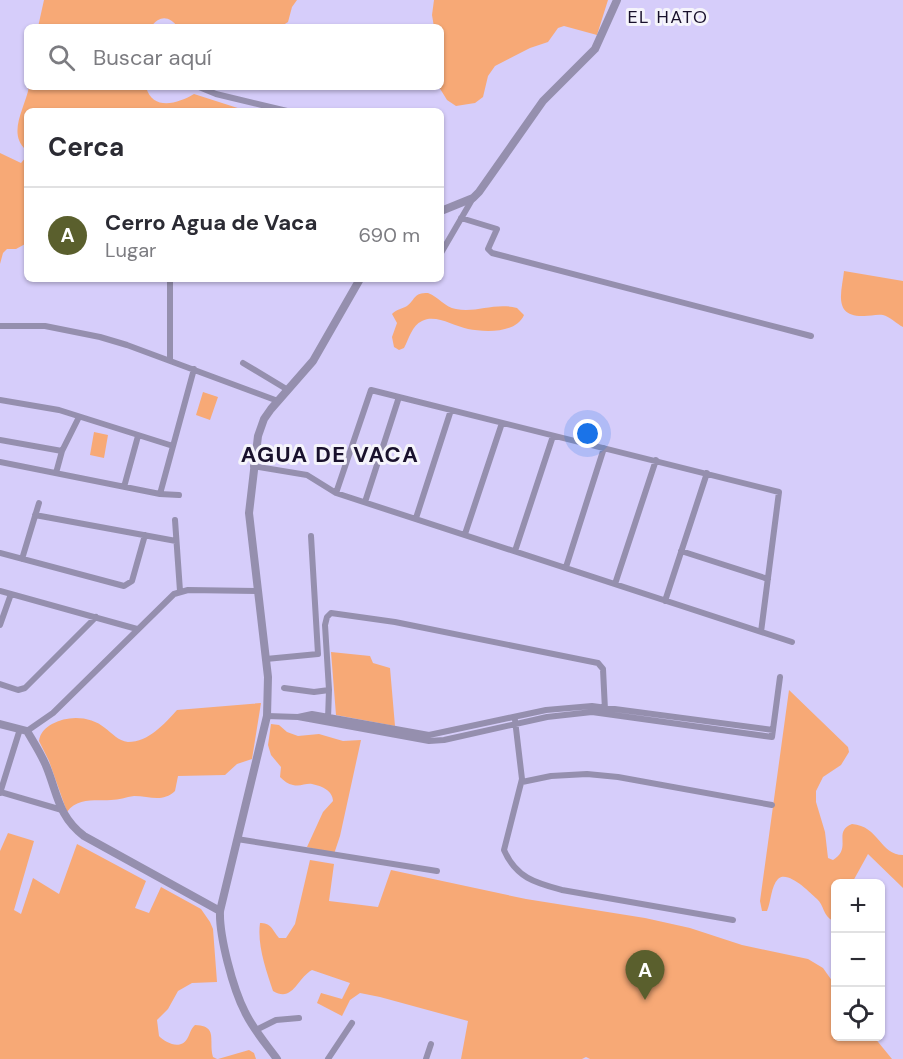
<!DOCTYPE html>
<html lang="es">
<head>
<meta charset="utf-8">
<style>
  body { margin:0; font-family:"DM Sans",sans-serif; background:#f7f7f7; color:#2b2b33 }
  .controls { position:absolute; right:18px; bottom:18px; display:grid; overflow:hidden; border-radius:9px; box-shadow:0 2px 4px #0004 }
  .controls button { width:54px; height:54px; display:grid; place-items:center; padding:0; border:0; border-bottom:2px solid #e1e1e2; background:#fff; color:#2b2b33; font:30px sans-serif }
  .you { position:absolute; left:588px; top:434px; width:21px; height:21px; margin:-15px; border:4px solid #fff; border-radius:50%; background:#1a73e8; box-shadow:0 0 0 9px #1a73e833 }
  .badge { display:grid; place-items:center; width:39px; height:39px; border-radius:50%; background:#5a5f2d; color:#fff; font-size:20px; font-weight:700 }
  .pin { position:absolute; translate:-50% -50px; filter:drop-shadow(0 2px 3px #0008) }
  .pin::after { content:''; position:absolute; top:32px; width:21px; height:18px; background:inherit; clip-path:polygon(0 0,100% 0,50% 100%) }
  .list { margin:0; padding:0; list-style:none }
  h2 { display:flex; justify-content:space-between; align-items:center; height:78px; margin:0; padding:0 24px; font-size:26px }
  h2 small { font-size:20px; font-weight:400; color:#7c7c81 }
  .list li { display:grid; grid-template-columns:39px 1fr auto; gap:18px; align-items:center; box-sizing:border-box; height:96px; padding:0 24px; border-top:2px solid #e1e1e2 }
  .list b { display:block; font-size:22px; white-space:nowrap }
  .list p { margin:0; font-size:20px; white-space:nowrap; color:#7c7c81 }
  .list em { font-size:20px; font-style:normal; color:#7c7c81 }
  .icon { flex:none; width:33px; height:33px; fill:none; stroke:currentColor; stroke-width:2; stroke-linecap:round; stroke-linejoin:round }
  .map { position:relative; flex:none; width:903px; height:1059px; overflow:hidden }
  .search { position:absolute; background:#fff; box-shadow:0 2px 4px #0004; left:24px; top:24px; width:420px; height:66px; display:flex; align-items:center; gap:15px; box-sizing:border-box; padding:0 21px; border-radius:9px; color:#7c7c81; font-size:22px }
  .panel { position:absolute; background:#fff; box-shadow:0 2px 4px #0004; left:24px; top:108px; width:420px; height:174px; border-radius:9px }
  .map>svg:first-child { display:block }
  .green { fill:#f7a976 }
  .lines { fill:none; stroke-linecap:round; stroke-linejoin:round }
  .minor { stroke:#958fae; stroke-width:6 }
  .tertiary { stroke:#958fae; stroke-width:8 }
  .labels { text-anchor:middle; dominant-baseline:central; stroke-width:6; stroke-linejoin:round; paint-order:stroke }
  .neighbourhood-label { font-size:18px; letter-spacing:1.5px; fill:#19112c; stroke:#f5f4fb }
  .district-label { font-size:22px; font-weight:bold; letter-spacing:1.5px; fill:#19112c; stroke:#f5f4fb }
</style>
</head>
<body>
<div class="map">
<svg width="903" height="1059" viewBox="0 0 903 1059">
  <rect width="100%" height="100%" fill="#d6cdfa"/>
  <path class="green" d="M44,0H297L292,7L288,22L280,27H178C169,16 160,15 151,27H38Z
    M434,0H608L597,35L564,26L558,28L548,42L530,48L495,66L488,76L483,97L475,103L456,106L447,100L439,87H441V27H434L432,15Z
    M29,87H146C153,112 179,103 194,94L247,111H27V243L16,249H7L3,253L0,264V153L21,163L27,156L26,150C7,133 25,108 29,87Z
    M844,271L903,281V327C897,324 889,316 883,315C877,314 870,316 864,316C832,317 842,291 844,271Z
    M428,293C439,297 444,307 456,309C477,313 495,302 517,308L524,315C516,334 484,332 468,329C453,326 436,314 422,321C412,325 409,339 404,348L399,350L394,347L392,337L397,323L392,314C397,309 402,309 407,306C416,299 413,293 428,293Z
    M203,392L218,397L210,420L196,415Z
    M94,432L108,435L104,458L90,455Z
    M331,652L370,656L373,663L390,668L395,726L336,715Z
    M789,690L848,747L849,752L841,765L823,777L816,791V802L825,832L828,858L833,860C853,848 832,832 852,824C879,826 880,855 903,855V888L868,854L852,883L836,884L835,916L833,921C823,916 824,905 817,899C809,892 788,870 778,879C771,886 771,902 767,911H762L760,901Z
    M261,703L252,759L237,764L225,775L178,776L175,791C162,803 150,796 134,796C126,797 119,800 111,800C96,801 77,797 67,812L49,761L39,741C40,733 45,728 52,724C68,715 91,716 105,728C112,733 118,741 128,742C149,742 164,724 177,710Z
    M271,724L279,725L287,732L298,736L319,734L343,741L361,740L340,836L334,854L307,847L323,812L333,801C333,791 322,786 312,784C306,783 300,787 293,785C288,784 284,781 280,777L281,767L271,755L268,745Z
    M8,833L34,841L14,910L21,914L33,878L59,894L77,844L146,881L135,908L149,913L161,887L201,909L210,922L213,929L217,982L192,983L178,991L168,1009L157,1020L159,1036C166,1043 180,1050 187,1039C190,1034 190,1030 195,1025C219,1026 208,1041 213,1057L217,1059H0V851Z
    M310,860L334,864L329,901L378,907L391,870L526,899L645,918L690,928L742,945L808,959L823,968L835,985L836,1036L874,1037L892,1059H590L586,1057L582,1059H461L468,1021L380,997L360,993L350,1000L342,1016L317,1003L321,993L342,999L350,983L312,970C297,978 293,1003 273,991C266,970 257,945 260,923C271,922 273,931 279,938H286L295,924Z
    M249,1050L254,1053L256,1059H218Z"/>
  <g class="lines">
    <path class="minor" d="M199,87L216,94L287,111
      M461,218L497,229L488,249L492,253L811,336
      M441,253L473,198
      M0,326H45L100,337L127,345L278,401
      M170,360V279
      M243,363L288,390
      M0,400L59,410L173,446
      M0,440L62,451
      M0,462L160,494L179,495
      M253,466L307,475L336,493L792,642
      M56,473L62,451L79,417
      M124,487L138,436
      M336,493L371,390L779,492L761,632
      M160,494L194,369
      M365,502L399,397
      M35,515L176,541
      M416,518L451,410
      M175,520L180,591
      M465,534L502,423
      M515,551L553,436
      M681,551L768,579
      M0,553L124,586L132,581L145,535
      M22,559L39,503
      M566,567L604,448
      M615,584L656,460
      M0,591L137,629
      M665,601L707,473
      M0,625L11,594
      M266,659L318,654L311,536
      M0,684L18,690L25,688L96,617
      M284,688L314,692L329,690
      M267,716L298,717L429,741L444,740L547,717L592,712L772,737L780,677
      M298,717L312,714L429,735L546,710L592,706L773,730
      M328,719L329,690L325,625L327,617L331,613L395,622L598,663L603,669L605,710
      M515,720L522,779L504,850C516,878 536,883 562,890L733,920
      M27,731L53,713L174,594L188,590L257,591
      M522,782L551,776L587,774L618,777L772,805
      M0,792L62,810
      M0,793L20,729
      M237,839L437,871
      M256,1030L276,1020L299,1018
      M328,1059L352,1023
      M426,1059L431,1044"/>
    <path class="tertiary" d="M441,211L473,198L479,192L543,101L595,49L617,0
      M0,724L27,731C34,743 42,755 47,768C58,796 59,817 84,836L220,911
      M277,1059C266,1044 253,1029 245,1012C233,989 219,936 220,911L267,716L268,677L249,513L258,436L264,419L271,409L313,361L360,279"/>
  </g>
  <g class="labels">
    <g class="neighbourhood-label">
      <text x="668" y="17">EL HATO</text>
    </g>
    <g class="district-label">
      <text x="330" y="454">AGUA DE VACA</text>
    </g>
  </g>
</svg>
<div class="controls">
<button>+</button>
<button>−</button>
<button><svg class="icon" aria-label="locate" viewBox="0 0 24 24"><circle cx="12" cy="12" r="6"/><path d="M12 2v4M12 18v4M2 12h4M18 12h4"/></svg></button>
</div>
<div class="you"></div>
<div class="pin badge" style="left:645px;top:1000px">A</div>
<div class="search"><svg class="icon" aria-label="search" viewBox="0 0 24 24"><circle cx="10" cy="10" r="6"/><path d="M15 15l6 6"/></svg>Buscar aquí</div>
<section class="panel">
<h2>Cerca<small></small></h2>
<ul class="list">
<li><span class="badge">A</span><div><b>Cerro Agua de Vaca</b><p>Lugar</p></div><em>690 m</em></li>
</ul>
</section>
</div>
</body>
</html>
